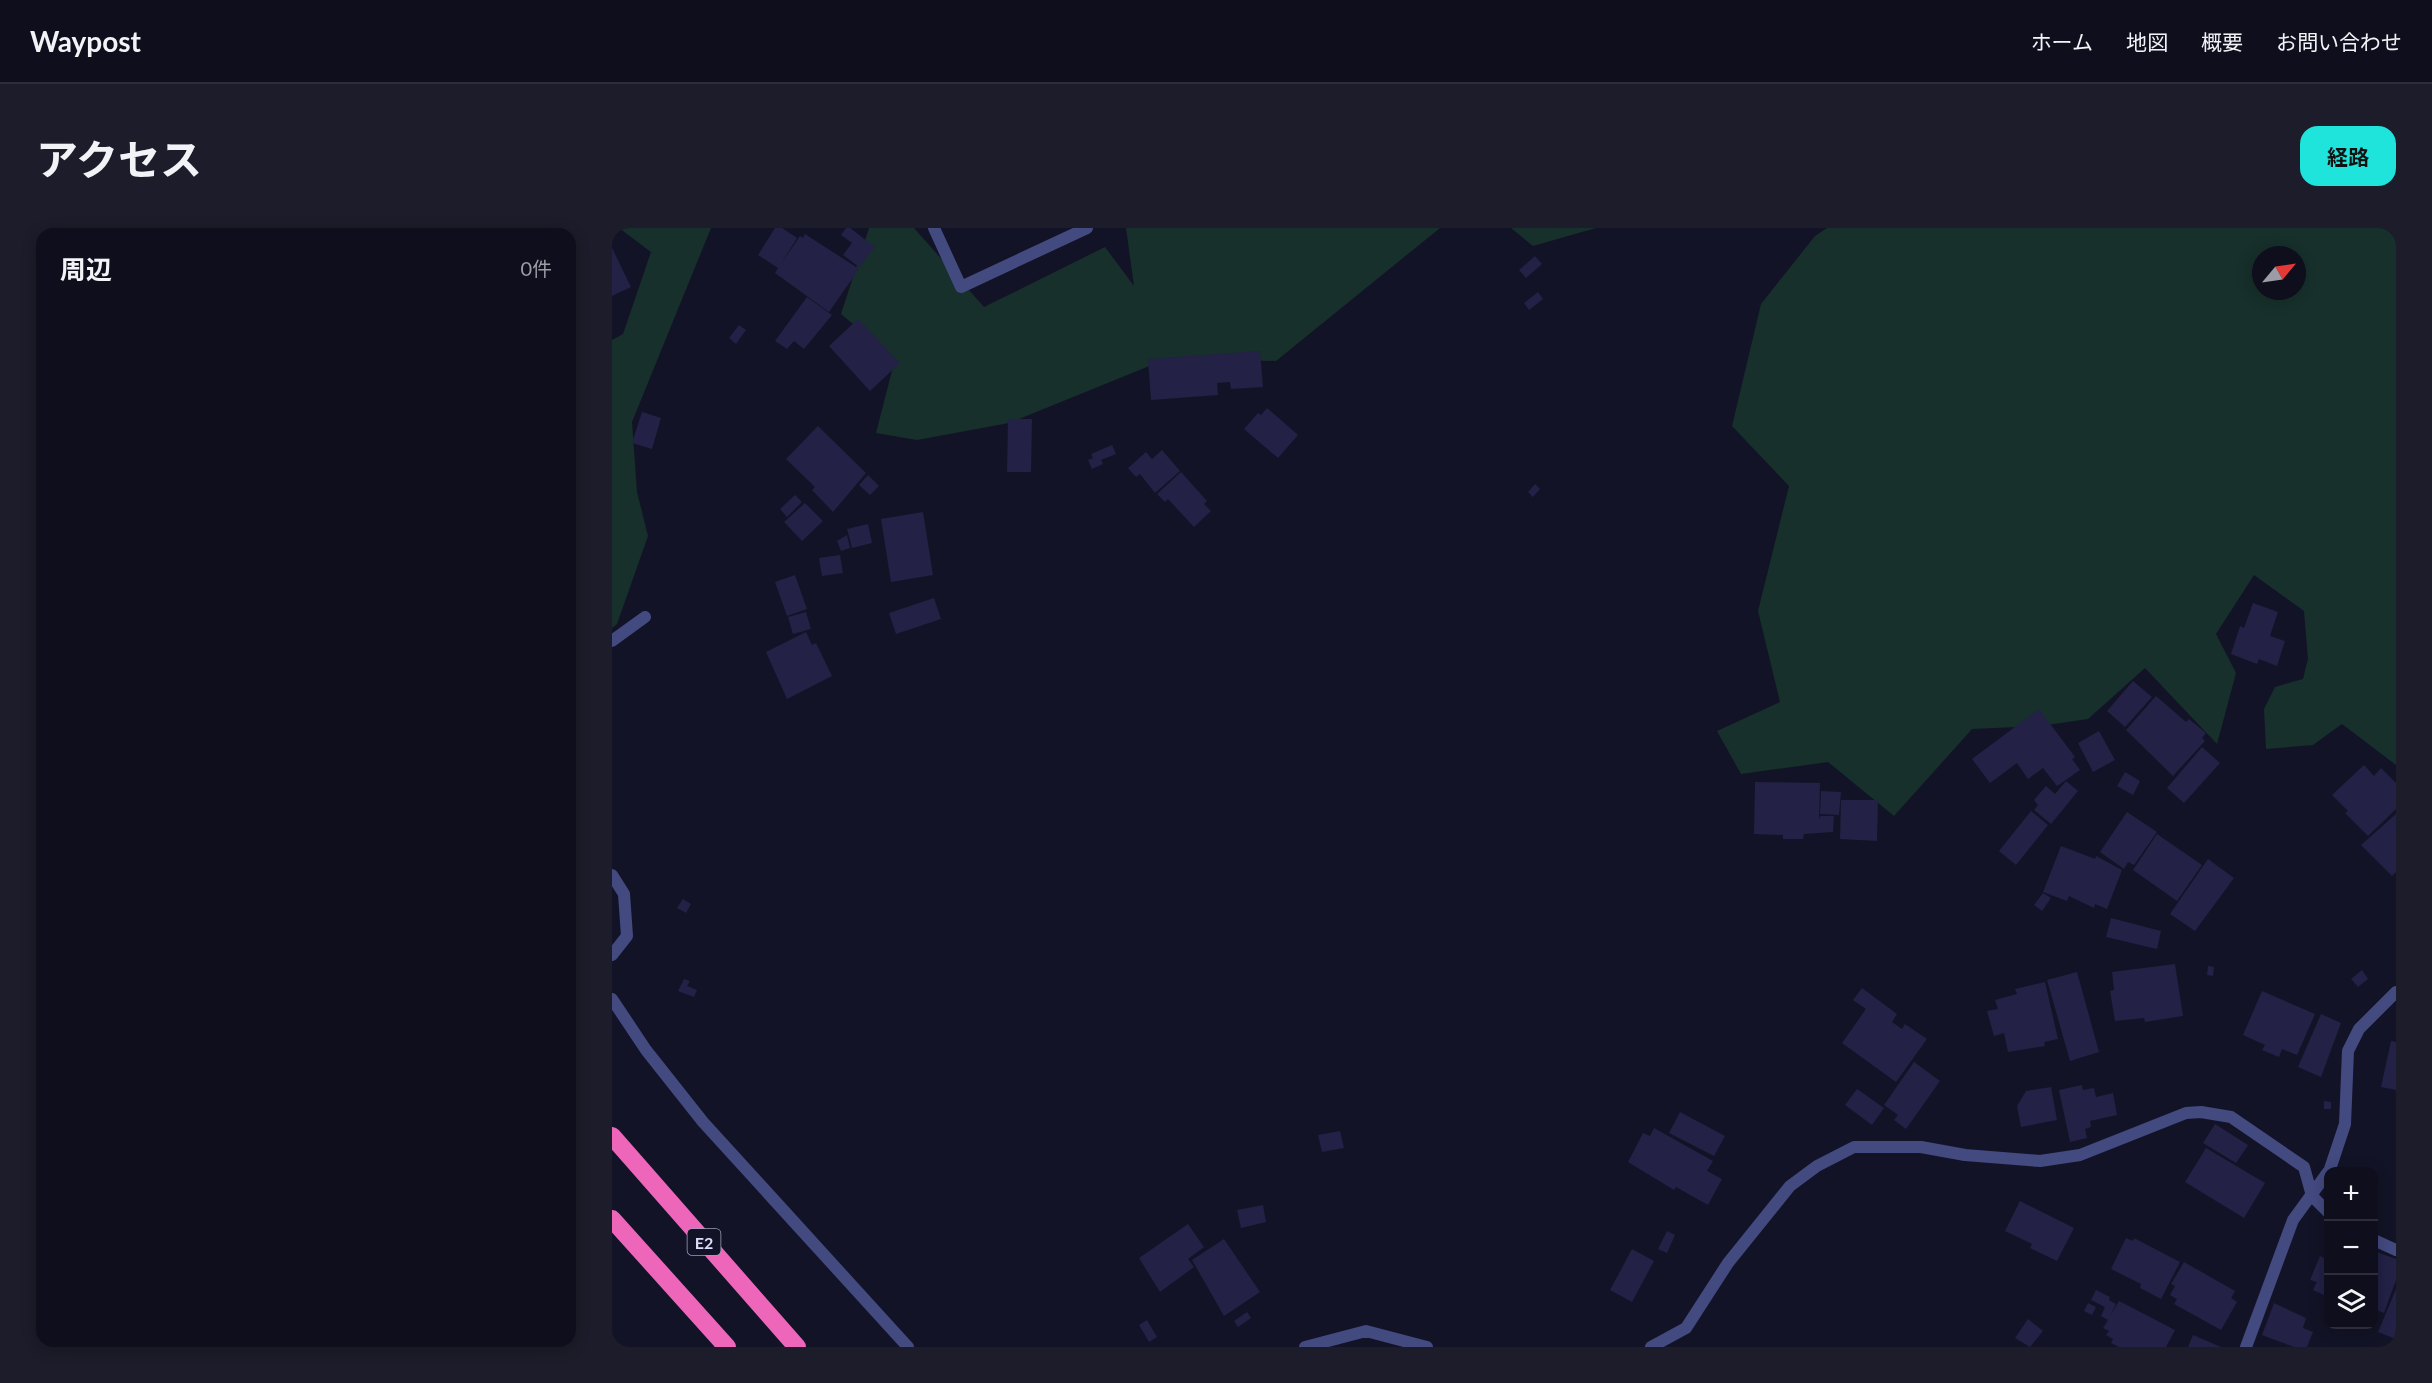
<!DOCTYPE html>
<html lang="ja">
<head>
<meta charset="utf-8">
<style>
  body { margin:0; font-family:Lato,"Noto Sans JP",sans-serif; background:#1c1c2a; color:#f1f3f6 }
  .controls { position:absolute; right:18px; bottom:18px; display:grid; overflow:hidden; border-radius:12px; box-shadow:0 3px 15px #0003 }
  .controls button { width:54px; height:54px; display:grid; place-items:center; padding:0; border:0; border-bottom:2px solid #2e2e3b; background:#0e0e1d; color:#f1f3f6; font:30px sans-serif }
  .compass { position:absolute; left:1640px; top:18px; width:54px; height:54px; border-radius:50%; background:#0e0e1d; box-shadow:0 3px 15px #0003; rotate:61deg }
  .list { margin:0; padding:0; list-style:none }
  h2 { display:flex; justify-content:space-between; align-items:center; height:78px; margin:0; padding:0 24px; font-size:26px }
  h2 small { font-size:20px; font-weight:400; color:#9b9ca4 }
  .icon { flex:none; width:33px; height:33px; fill:none; stroke:currentColor; stroke-width:2; stroke-linecap:round; stroke-linejoin:round }
  .map { position:relative; flex:none; width:1784px; height:1119px; overflow:hidden; border-radius:18px }
  header { display:flex; align-items:center; gap:36px; box-sizing:border-box; height:84px; padding:0 30px; background:#0e0e1d; border-bottom:2px solid #2e2e3b }
  header strong { font-size:28px }
  nav { display:flex; gap:33px; margin-inline-start:auto; font-size:21px }
  .intro { display:flex; align-items:center; justify-content:space-between; box-sizing:border-box; height:144px; padding:0 36px }
  h1 { margin:0; font-size:42px }
  .button { padding:15px 27px; border-radius:18px; background:#1fe4db; color:#111; font-size:21px; font-weight:700 }
  main { display:flex; gap:36px; padding:0 36px }
  aside { flex:1; background:#0e0e1d; border-radius:18px; box-shadow:0 3px 15px #0003 }
  .map>svg:first-child { display:block }
  .green { fill:#17302b; fill-rule:evenodd }
  .building { fill:#232145 }
  .lines { fill:none; stroke-linecap:round; stroke-linejoin:round }
  .minor { stroke:#434a80; stroke-width:12 }
  .motorway { stroke:#ed66ba; stroke-width:18 }
  .labels { text-anchor:middle; dominant-baseline:central; stroke-width:5; stroke-linejoin:round; paint-order:stroke }
  .shield { fill:#131327; stroke:#a0a1bb; stroke-width:1.5 }
  .shield-label { font-size:16px; font-weight:bold; fill:#dddefb }
</style>
</head>
<body>
<header>
<strong>Waypost</strong>
<nav><a>ホーム</a><a>地図</a><a>概要</a><a>お問い合わせ</a></nav>
</header>
<div class="intro"><h1>アクセス</h1><a class="button">経路</a></div>
<main>
<aside>
<h2>周辺<small>0件</small></h2>
<ul class="list">
</ul>
</aside>
<div class="map">
<svg width="1784" height="1119" viewBox="0 0 1784 1119">
  <rect width="100%" height="100%" fill="#131327"/>
  <path class="green" d="M7,0H99L20,194L25,264L36,308L5,396L0,400V112L11,106L39,24Z
    M257,0H302L372,79L493,19L522,58L514,0H828L664,133L557,130L397,195L305,212L264,205L283,131L229,86Z
    M899,0H984L921,18Z
    M1215,0H1784V537L1730,496L1701,517L1654,521L1652,481L1663,459L1691,451L1696,431L1692,383L1642,347L1604,406L1624,445L1605,516L1533,440L1476,491L1428,498L1360,501L1282,588L1216,534L1129,546L1105,503L1168,474L1146,383L1177,258L1120,198L1149,76L1203,8ZM1649,27H1685V63H1649Z"/>
  <path class="building" d="M163,0H170L185,10L169,36L188,8L191,10L193,6L247,41L217,84L163,45L166,40L146,27Z
    M234,0H238L263,19L247,39L231,27L240,15L229,7Z
    M0,20L19,59L0,68Z
    M923,28L930,36L914,50L907,42Z
    M926,64L931,71L917,82L912,75Z
    M195,69L220,87L192,121L182,113L175,121L163,113Z
    M246,91L288,135L258,163L217,118Z
    M127,97L134,102L124,116L117,110Z
    M648,123L651,159L619,161L618,154L605,155L606,167L539,172L536,131Z
    M655,180L686,207L666,230L632,201L646,185L649,187Z
    M30,184L49,190L40,221L20,215Z
    M396,191H420L419,244H395Z
    M206,198L254,245L221,284L200,262L203,259L174,231Z
    M500,217L504,226L489,232L491,236L480,241L476,232L481,230L479,226Z
    M550,222L568,243L543,265L528,246L524,249L516,240L534,224L540,231Z
    M569,244L595,273L592,276L599,283L582,299L556,271L553,274L545,266Z
    M256,247L267,258L258,267L247,257Z
    M923,256L928,261L921,269L916,264Z
    M183,267L190,274L175,289L168,281Z
    M193,275L211,293L190,313L172,294Z
    M311,284L321,347L279,354L269,291Z
    M256,296L260,315L240,320L235,301Z
    M235,307L238,320L229,323L225,313Z
    M228,327L231,345L210,348L207,330Z
    M183,347L195,381L175,388L163,354Z
    M322,370L329,391L284,406L277,385Z
    M1641,375L1666,384L1658,408L1673,413L1665,438L1647,431L1645,436L1619,426L1628,398L1632,400Z
    M194,384L199,401L181,406L176,389Z
    M194,404L200,417L204,415L220,448L175,471L154,424Z
    M1521,453L1540,469L1513,499L1495,483Z
    M1544,468L1574,494L1577,491L1594,505L1590,510L1593,513L1561,548L1514,502Z
    M1427,481L1463,529L1460,531L1468,542L1445,558L1431,540L1416,551L1405,535L1378,555L1360,531Z
    M1487,503L1503,532L1481,544L1466,515Z
    M1590,519L1608,535L1572,575L1555,560Z
    M1752,537L1762,548L1769,540L1784,555V581L1756,608L1733,585L1736,583L1720,567Z
    M1513,544L1528,553L1521,567L1505,558Z
    M1454,553L1466,563L1439,596L1422,582L1426,577L1422,572L1434,558L1443,566Z
    M1143,554L1208,555L1207,592L1208,588H1222L1221,604L1192,606L1191,611H1171V607L1142,606Z
    M1209,563L1229,564L1227,587L1208,586Z
    M1229,572H1266L1265,613L1228,611Z
    M1419,583L1436,597L1404,637L1387,623Z
    M1515,584L1545,604L1522,637L1516,634L1512,641L1488,624Z
    M1784,586V644L1780,648L1749,617Z
    M1545,606L1590,637L1565,673L1521,642Z
    M1449,618L1483,631L1484,628L1510,642L1495,681L1483,676L1482,680L1457,668L1455,673L1431,664Z
    M1596,631L1622,650L1583,703L1558,686Z
    M1431,665L1439,670L1430,683L1422,677Z
    M71,671L79,676L74,685L65,680Z
    M1499,690L1549,703L1545,721L1494,709Z
    M1563,736L1571,788L1533,794L1532,790L1503,793L1498,763L1502,762L1500,744Z
    M1596,738L1602,739L1601,748L1595,747Z
    M1750,742L1756,751L1746,759L1739,751Z
    M1465,744L1487,824L1458,833L1435,752Z
    M72,751L78,753L75,758L85,762L82,769L66,763Z
    M1433,754L1446,811L1432,814L1433,818L1396,824L1392,805L1382,808L1375,783L1386,781L1383,772L1405,766L1403,761Z
    M1250,760L1285,786L1280,794L1290,801L1293,796L1315,811L1284,854L1230,815L1254,781L1241,772Z
    M1650,763L1703,786L1685,827L1670,821L1667,829L1650,822L1653,817L1631,807Z
    M1709,786L1729,795L1709,849L1686,839Z
    M1779,813L1784,814V862L1769,859Z
    M1302,834L1328,853L1294,901L1282,892L1286,887L1272,877Z
    M1470,857L1471,862L1482,860L1484,869L1501,865L1505,887L1478,893L1479,899L1473,901L1475,910L1458,914L1447,862Z
    M1439,859L1445,892L1409,899L1405,878L1414,863Z
    M1245,861L1272,880L1260,897L1233,877Z
    M1712,873L1719,874V881H1712Z
    M1068,884L1113,908L1102,928L1057,905Z
    M1603,896L1636,917L1624,935L1591,915Z
    M1042,900L1101,933L1095,943L1110,951L1096,977L1064,959L1062,962L1016,934L1031,905L1038,908Z
    M728,903L732,920L710,924L706,907Z
    M1594,920L1653,955L1632,990L1573,954Z
    M1408,973L1462,1000L1445,1033L1418,1020L1420,1016L1393,1003Z
    M651,977L654,994L629,1000L625,982Z
    M576,996L592,1019L576,1031L582,1039L548,1064L527,1030Z
    M1055,1003L1063,1007L1055,1025L1046,1021Z
    M1514,1010L1521,1013L1522,1010L1568,1034L1549,1071L1528,1060L1529,1056L1499,1041Z
    M612,1011L648,1064L612,1088L580,1032Z
    M1020,1021L1042,1033L1020,1074L998,1062Z
    M1762,1023L1784,1031V1052L1772,1085L1762,1081Z
    M1708,1028L1716,1032V1069L1701,1062L1705,1054L1698,1052Z
    M1572,1034L1623,1063L1619,1070L1625,1074L1609,1102L1562,1076L1565,1071L1558,1067L1563,1058L1559,1056Z
    M1784,1061V1111L1766,1104Z
    M1484,1062L1498,1069L1497,1072L1504,1076L1498,1088L1507,1073L1563,1102L1554,1119H1507L1499,1115L1501,1111L1494,1107L1497,1103L1491,1100L1496,1092L1489,1088L1493,1079L1479,1072Z
    M1476,1075L1484,1079L1480,1087L1472,1083Z
    M1662,1075L1694,1090L1691,1100L1701,1104L1695,1119H1682L1650,1107Z
    M635,1084L639,1090L626,1099L622,1093Z
    M1416,1091L1431,1103L1418,1119L1403,1110Z
    M535,1092L545,1109L537,1114L527,1097Z
    M1581,1107L1609,1119H1576Z"/>
  <g class="lines">
    <path class="minor" d="M322,0L349,59L475,0
      M0,413L33,389
      M0,647L12,666L15,708L0,727
      M0,771L34,822L91,894L296,1119
      M1717,944L1733,896L1736,823L1747,801L1784,764
      M1762,1012L1784,1022
      M693,1119L754,1103L815,1119
      M1039,1119L1074,1100L1116,1035L1178,958L1205,938L1242,919H1309L1353,927L1428,933L1468,927L1574,885L1589,884L1619,889L1692,939L1700,968L1716,984
      M1634,1119L1681,992L1716,944"/>
    <path class="motorway" d="M0,908L185,1119
      M0,991L115,1119"/>
  </g>
  <g class="labels">
    <rect class="shield" x="75.5" y="1001" width="33" height="26" rx="4.5"/>
    <g class="shield-label">
      <text x="92" y="1014">E2</text>
    </g>
  </g>
</svg>
<div class="controls">
<button>+</button>
<button>−</button>
<button><svg class="icon" aria-label="layers" viewBox="0 0 24 24"><path d="M12 4l9 5-9 5-9-5zM3 14l9 5 9-5"/></svg></button>
</div>
<svg class="compass" viewBox="-18 -18 36 36"><path d="M0-13l5 13h-10z" fill="#e53935"/><path d="M0 13l5-13h-10z" fill="#9b9ca4"/></svg>
</div>
</main>
</body>
</html>
